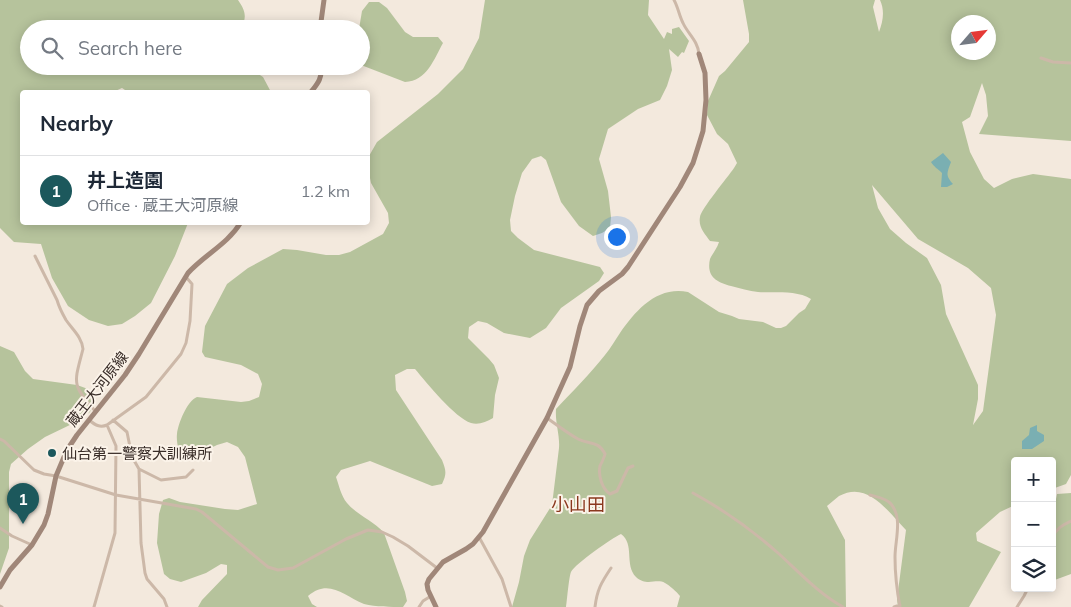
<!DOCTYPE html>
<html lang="en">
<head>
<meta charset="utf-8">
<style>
  body { margin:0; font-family:Mulish,"Noto Sans JP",sans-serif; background:#f6f6f7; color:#1f2937 }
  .controls { position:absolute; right:15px; bottom:15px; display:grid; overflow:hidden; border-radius:5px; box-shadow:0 2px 12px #0003 }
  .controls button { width:45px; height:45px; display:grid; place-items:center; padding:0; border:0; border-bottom:1px solid #e0e1e3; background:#fff; color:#1f2937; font:25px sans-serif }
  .compass { position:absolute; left:951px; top:15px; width:45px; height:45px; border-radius:50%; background:#fff; box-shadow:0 2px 12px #0003; rotate:62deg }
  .you { position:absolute; left:616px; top:236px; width:18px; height:18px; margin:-12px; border:4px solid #fff; border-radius:50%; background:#1a73e8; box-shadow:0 0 0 8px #1a73e833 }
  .badge { display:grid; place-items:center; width:32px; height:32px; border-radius:50%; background:#1c585c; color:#fff; font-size:16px; font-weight:700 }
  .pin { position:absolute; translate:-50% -41px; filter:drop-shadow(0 1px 2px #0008) }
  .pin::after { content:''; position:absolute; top:26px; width:18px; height:15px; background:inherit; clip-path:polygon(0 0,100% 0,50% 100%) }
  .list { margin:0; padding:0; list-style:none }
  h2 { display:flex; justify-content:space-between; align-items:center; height:65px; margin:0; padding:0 20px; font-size:21px }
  h2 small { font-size:16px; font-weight:400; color:#747a83 }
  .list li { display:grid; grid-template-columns:32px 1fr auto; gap:15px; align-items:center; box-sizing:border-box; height:70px; padding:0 20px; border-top:1px solid #e0e1e3 }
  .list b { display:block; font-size:19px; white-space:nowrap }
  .list p { margin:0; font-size:16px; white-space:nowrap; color:#747a83 }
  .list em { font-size:16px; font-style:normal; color:#747a83 }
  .icon { flex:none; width:28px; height:28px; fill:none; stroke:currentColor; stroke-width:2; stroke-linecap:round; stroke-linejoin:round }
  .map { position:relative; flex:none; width:1071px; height:607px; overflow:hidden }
  .search { position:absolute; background:#fff; box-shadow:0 2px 12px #0003; left:20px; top:20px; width:350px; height:55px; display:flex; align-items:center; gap:12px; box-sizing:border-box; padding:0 18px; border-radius:28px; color:#747a83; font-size:19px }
  .panel { position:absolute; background:#fff; box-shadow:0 2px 12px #0003; left:20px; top:90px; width:350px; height:135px; border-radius:5px }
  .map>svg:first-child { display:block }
  .green { fill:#b6c39c; fill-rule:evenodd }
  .water { fill:#7aafb2 }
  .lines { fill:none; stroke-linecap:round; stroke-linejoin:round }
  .street { stroke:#ccb8a8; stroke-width:3 }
  .secondary { stroke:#a08779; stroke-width:5 }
  .poi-dot { fill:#1c585c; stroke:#fbf3e9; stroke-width:2 }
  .labels { text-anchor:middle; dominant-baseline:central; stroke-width:4; stroke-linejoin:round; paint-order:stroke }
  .street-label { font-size:15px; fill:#392d28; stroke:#fbf3e9 }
  .poi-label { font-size:15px; fill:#392d28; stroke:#fbf3e9; text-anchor:start }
  .quarter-label { font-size:18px; fill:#8b381e; stroke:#fbf3e9 }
</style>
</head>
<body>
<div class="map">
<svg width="1071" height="607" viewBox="0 0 1071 607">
  <rect width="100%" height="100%" fill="#f3e9dd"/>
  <path class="green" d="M0,0H238C245,10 248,18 240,29L158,28L154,29H29V66H246L263,77L271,92H128L122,88L113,92H22V222L188,223L175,256L151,303L135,316L122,324L108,326L89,320L68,306L52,278L41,244L14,242L0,228Z
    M485,0H649L648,15L664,39L667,32L672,34V29L679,27L689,41L684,53L682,52L678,57L669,49L672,70L667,86L660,100L638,109L608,129L599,159L608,191L611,217L610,228L602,233L593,236L579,226L561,202L546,160L541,156L532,159L522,173L515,196L510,220L511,231L518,238L534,250L600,267L604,273L599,281L561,308L546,328L530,338L504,333L487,323L478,321L469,327L468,338L489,359L494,365L499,378L495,395L493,418C486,422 479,425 471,423C455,418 427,383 415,369H407L395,375L396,390L442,460C446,470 447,474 442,484L432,486L370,461L341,470L336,477C339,485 341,496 347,503C357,515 374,521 384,533L405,592L407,601L403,607C391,607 376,607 364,604C344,596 329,578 308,596L312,604L317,607H198L202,600L227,574V565L221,564L206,573L181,582L170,579L164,574L157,543L159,514L163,500L169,498L180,502L225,509L238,510L257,504L245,457L238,447L227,442L217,445L184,461C179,455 176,442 177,434C178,424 187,401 197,397L241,402L249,401L259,397L262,384L258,374L241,365L205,357L202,352L205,326L227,284L248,268L283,249L297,250L326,255H339L350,252L383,234L389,223L388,213L371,183L368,168L369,156L377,142L438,94L463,69L479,38Z
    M743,0H875L873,7L879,32C883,21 885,11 880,0H1071V141L979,134L988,116L986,95L982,83L970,117L962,122L970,152L984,179L994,188L1012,179L1033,174L1071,179V475L1066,484L1052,489V461H1015V505L1000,512L976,533L977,541L1001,552L969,607H898L897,599L906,530C888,512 868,480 839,496C835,499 831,503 827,506L845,540L846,607H677L680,596C677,592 669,585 665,583C656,578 647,587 636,577C624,565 635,544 621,534C612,538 575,564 571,572C569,576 567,601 566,607H512L519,582L524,556L530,540L552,505L559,448C560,435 555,423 556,409C572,392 590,374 605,355C611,348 615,340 620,333C636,310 657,286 688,292L719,312L732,316L739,319L763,322L776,328H781L786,326L799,313L805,309L811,299C797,290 775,293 758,292C749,291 740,288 731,286C717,282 706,277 710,259C712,254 717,249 719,242L710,241C705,234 698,227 700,217C701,209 728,177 734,168L737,163L728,144L717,134L707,115L708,101L719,76L725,71L749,42V34ZM958,22H988V52H958ZM872,185L918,239L968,268L991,288L996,315L983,411L973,425L978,399V385L946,314L941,285L927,258L906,243L890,229L878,208Z
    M369,2H379L387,8L405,32L413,37H438L443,43C434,59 427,81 405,82L361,65V29H359L362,11Z
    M0,346L14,352L25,371L33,379L77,385L88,389L92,393L93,403L90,412L74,423L45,437L28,449L11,464L9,472V548L0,574Z
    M1071,493V574L1052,581V502L1056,499L1057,494Z"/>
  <path class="water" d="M943,153L951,162C947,173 945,175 953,184L947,187H941L942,173C938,169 934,167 931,162Z
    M1037,425V431L1044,435V441L1032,449H1022V441L1029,435L1030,428Z"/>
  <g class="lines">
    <path class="street" d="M674,0C678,7 679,15 683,23C688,34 698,41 699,54
      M1041,58L1053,62L1071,63
      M35,256L57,300C59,307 62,313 66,320C72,329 82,337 83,349C74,384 71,384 96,412
      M547,418C557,425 567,433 578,439C589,445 598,440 605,454C604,458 602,462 600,466C598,475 602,489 610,494L617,491L628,468L633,466
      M89,420C95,425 100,428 107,425L146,397L181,354L186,343L190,321L192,284L186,277
      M113,420L127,432L132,457L139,469L141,543L145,573L147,579L164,599L167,607
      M0,439L4,441L34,470L44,474L56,476L116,495L196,509L202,512L268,567L278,570L293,568L346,539L368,530L382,532L393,537L408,546L437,568
      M139,469L161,480L186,477L193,470
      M693,493C724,510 752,530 778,553C799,572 818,593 843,607
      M870,495C877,497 886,498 891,504C903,518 895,540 895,557C895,573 897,591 900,607
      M0,528L12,536L32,545
      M479,537L502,579L511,607
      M1052,538C1056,529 1062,525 1071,521
      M0,606L2,607
      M94,607L115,533L116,446L107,425
      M419,607L423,601L431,596
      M595,607C597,590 601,583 611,568
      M894,607L900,605
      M1017,607L1024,596L1028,588"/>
    <path class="secondary" d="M320,29L324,0
      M311,92C318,83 322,79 321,66
      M0,587L10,570L32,545L44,525L48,514L56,476L67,450L77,435L125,375L139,354L188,273C204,255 228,244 241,222
      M436,607L428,590L427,584L429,579L443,562L466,549L473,544L483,532L547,418L570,367L580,326L587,305L599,291L622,274L628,267L680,187L693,163L699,144L703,131L706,100L705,73L699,54"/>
  </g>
  <circle class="poi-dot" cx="52" cy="453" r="5"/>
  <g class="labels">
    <g class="street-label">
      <text transform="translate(97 389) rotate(-52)">蔵王大河原線</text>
    </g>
    <g class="poi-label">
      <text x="62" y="453">仙台第一警察犬訓練所</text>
    </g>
    <g class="quarter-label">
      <text x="578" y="504">小山田</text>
    </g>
  </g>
</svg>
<div class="controls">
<button>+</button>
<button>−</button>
<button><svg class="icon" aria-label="layers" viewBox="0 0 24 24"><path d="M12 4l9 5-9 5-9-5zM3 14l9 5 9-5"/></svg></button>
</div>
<svg class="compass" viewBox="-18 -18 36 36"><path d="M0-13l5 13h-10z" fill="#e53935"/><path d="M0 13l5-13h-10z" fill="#747a83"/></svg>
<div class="you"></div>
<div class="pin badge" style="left:23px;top:524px">1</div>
<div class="search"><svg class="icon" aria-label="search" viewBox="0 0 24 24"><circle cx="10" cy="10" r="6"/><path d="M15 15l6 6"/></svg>Search here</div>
<section class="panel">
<h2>Nearby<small></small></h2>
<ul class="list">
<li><span class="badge">1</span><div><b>井上造園</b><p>Office · 蔵王大河原線</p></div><em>1.2 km</em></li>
</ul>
</section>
</div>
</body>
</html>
